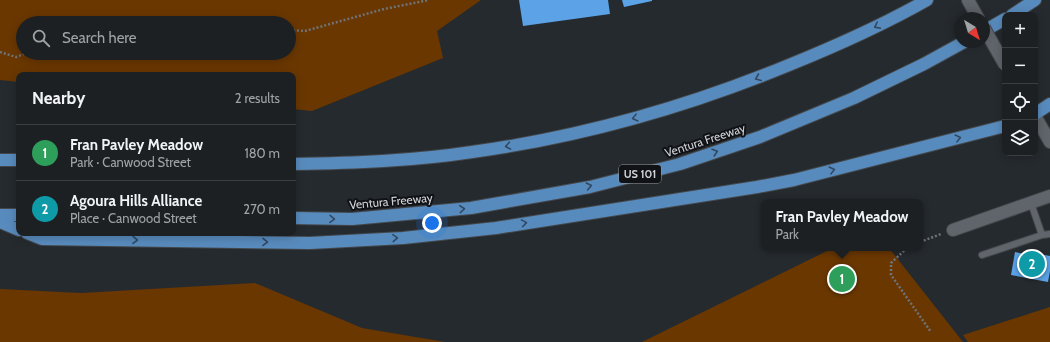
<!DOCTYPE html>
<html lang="en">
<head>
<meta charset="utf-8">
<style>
  body { margin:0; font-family:Cabin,sans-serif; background:#292d30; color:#f1f3f6 }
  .controls { position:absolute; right:12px; top:12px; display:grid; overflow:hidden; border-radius:8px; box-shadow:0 2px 10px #0003 }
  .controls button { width:36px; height:36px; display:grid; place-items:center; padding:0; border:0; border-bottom:1px solid #3a3e41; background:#1c2023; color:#f1f3f6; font:20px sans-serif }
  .compass { position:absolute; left:954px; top:12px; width:36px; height:36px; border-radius:50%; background:#1c2023; box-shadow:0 2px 10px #0003; rotate:142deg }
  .you { position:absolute; left:432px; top:223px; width:14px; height:14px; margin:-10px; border:3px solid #fff; border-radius:50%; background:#1a73e8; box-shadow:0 0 0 6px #1a73e833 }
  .badge { display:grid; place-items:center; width:26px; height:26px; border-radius:50%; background:#ea580c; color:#fff; font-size:13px; font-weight:700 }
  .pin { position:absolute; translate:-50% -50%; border:2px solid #fff; box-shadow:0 1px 4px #0006 }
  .popup { position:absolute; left:761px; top:199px; width:162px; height:52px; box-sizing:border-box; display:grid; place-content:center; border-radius:8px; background:#1c2023; filter:drop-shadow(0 1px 3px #0005); font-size:13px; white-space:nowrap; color:#a0a3a6 }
  .popup b { font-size:15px; color:#f1f3f6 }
  .popup::after { content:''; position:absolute; left:50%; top:100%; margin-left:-8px; border:8px solid transparent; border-top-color:#1c2023 }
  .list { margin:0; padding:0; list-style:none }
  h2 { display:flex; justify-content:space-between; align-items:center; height:52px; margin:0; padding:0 16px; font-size:17px }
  h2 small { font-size:13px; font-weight:400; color:#a0a3a6 }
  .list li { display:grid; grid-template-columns:26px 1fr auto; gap:12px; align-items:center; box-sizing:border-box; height:56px; padding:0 16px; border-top:1px solid #3a3e41 }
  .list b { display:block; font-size:15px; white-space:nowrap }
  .list p { margin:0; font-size:13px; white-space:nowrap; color:#a0a3a6 }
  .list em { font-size:13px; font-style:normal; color:#a0a3a6 }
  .icon { flex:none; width:22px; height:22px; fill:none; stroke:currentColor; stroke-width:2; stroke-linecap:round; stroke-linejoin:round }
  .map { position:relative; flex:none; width:1050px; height:342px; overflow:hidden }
  .search { position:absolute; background:#1c2023; box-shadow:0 2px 10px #0003; left:16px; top:16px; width:280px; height:44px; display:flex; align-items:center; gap:10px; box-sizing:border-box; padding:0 14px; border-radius:22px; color:#a0a3a6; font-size:15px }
  .panel { position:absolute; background:#1c2023; box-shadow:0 2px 10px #0003; left:16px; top:72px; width:280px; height:164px; border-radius:8px }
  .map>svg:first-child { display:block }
  .green { fill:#6a3700; fill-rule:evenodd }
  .building { fill:#5ba2e6 }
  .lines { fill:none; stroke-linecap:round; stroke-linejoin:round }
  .service-casing { stroke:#44484c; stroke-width:8 }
  .minor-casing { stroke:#44484c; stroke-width:14 }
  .tertiary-casing { stroke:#44484c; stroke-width:14 }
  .motorway-casing { stroke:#44484c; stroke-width:14 }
  .path { stroke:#6f7378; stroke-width:2.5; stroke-dasharray:2 2; stroke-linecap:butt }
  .service { stroke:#60656b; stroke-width:6 }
  .minor { stroke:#60656b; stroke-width:12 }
  .tertiary { stroke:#60656b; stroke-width:12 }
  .motorway { stroke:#588bbd; stroke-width:12 }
  .tertiary-bridge-casing { stroke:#44484c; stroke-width:14; stroke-linecap:butt }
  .tertiary-bridge { stroke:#60656b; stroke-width:12 }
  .oneway { stroke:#304861 }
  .labels { text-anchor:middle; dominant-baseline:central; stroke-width:4; stroke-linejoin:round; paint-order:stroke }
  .shield { fill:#101215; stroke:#96989c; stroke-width:1 }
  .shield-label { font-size:11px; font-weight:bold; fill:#cfd2d6 }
  .street-label { font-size:12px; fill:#cfd2d6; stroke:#101215 }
</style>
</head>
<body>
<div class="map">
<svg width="1050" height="342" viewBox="0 0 1050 342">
  <rect width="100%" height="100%" fill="#252a2f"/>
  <path class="green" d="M0,0H481L437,31L443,58L312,111L293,109V75H19V82L0,80ZM23,23H289V53H23Z
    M833,248H889L963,342H642Z
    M255,283L362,328L445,342H0V289L81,293Z
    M1050,307V342H968L963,335Z"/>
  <path class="building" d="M519,0H608L610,14L523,26Z
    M622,0H652V1L624,7Z
    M1015,252L1034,256V253L1050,256V271L1048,282L1011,275Z"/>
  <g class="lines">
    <defs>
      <path id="service" d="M1042,235L1050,234
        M982,255L1042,235L1031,203"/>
      <path id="minor" d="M953,230L1050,196"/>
      <path id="tertiary" d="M968,0L978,18
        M1035,116L1050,142"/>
      <path id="motorway" d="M1012,15L1035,0
        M984,31L1005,19
        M1035,114L1050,104
        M0,160H19
        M293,164C353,163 413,161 472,152C581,137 687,107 789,65C836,46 883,25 927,0
        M0,215H19
        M293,218L352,219L471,208L590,187L680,164L760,137L854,98L924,64L964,42
        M0,222L19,230
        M27,233L42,239L310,243L403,238L496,228L757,187L794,180L1005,126"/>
    </defs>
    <use href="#service" class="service-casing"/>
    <use href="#minor" class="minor-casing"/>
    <use href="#tertiary" class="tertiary-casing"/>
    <use href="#motorway" class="motorway-casing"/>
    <path class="path" d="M289,30L305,31L384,9L429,0
      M0,52L16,57L26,53
      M920,242L941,234
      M907,248L891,263V275L931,332"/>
    <use href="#service" class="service"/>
    <use href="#minor" class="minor"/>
    <use href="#tertiary" class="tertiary"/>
    <use href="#motorway" class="motorway"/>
    <defs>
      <path id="tertiary-bridge" d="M984,28L1005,65"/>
    </defs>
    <use href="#tertiary-bridge" class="tertiary-bridge-casing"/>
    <use href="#tertiary-bridge" class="tertiary-bridge"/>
  </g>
  <defs><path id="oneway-chevron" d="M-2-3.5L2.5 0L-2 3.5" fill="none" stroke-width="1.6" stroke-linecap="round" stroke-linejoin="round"/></defs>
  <g class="oneway">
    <use href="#oneway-chevron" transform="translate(877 26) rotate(154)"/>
    <use href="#oneway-chevron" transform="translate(758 78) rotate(158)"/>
    <use href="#oneway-chevron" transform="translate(635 118) rotate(166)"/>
    <use href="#oneway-chevron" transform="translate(958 138) rotate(-14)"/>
    <use href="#oneway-chevron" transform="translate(508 146) rotate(170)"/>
    <use href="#oneway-chevron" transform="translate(715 152) rotate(-18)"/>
    <use href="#oneway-chevron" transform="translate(832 170) rotate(-14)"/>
    <use href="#oneway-chevron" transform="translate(589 186) rotate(-12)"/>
    <use href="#oneway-chevron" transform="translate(462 209) rotate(-5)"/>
    <use href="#oneway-chevron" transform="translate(332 219) rotate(1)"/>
    <use href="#oneway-chevron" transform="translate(524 223) rotate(-9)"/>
    <use href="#oneway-chevron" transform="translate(395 238) rotate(-3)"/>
    <use href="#oneway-chevron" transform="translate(135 240) rotate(1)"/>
    <use href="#oneway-chevron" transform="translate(265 242) rotate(1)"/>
  </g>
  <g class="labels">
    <rect class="shield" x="619" y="165" width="42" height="18" rx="3"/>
    <g class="shield-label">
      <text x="640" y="174">US 101</text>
    </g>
    <g class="street-label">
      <text transform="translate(705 140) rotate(-18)">Ventura Freeway</text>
      <text transform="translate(391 201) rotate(-5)">Ventura Freeway</text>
    </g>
  </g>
</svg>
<div class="controls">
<button>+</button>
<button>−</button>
<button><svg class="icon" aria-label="locate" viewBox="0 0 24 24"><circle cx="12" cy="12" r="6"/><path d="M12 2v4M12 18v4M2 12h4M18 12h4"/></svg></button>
<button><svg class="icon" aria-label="layers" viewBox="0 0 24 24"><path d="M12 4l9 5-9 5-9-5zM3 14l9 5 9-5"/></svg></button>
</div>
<svg class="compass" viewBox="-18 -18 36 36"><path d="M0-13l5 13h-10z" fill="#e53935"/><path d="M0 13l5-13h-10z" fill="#a0a3a6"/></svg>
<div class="you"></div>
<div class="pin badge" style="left:842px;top:279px;background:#2e9e5b">1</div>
<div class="popup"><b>Fran Pavley Meadow</b>Park</div>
<div class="pin badge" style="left:1032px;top:264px;background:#0f9aa8">2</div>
<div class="search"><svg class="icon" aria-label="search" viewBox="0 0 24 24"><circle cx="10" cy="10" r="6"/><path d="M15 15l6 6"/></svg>Search here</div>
<section class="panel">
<h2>Nearby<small>2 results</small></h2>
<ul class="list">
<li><span class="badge" style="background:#2e9e5b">1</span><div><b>Fran Pavley Meadow</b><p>Park · Canwood Street</p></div><em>180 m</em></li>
<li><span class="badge" style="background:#0f9aa8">2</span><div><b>Agoura Hills Alliance</b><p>Place · Canwood Street</p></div><em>270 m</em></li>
</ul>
</section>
</div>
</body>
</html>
